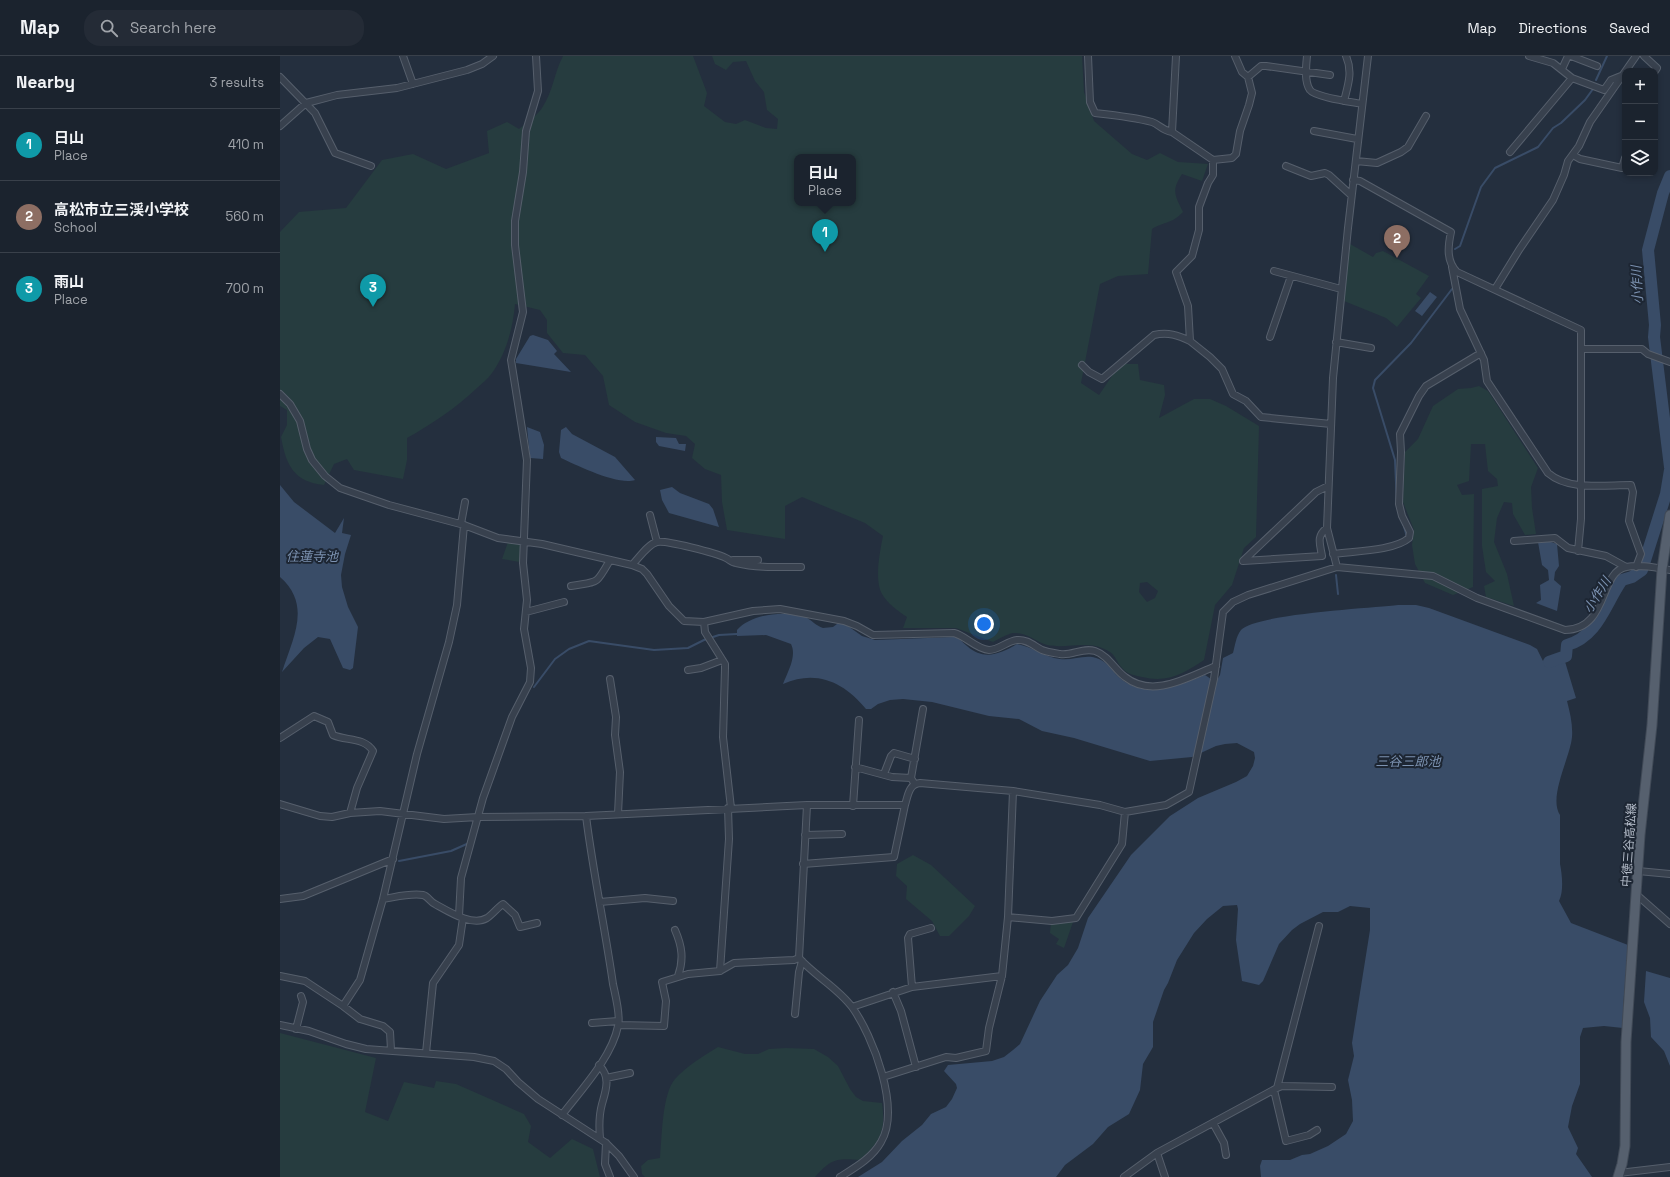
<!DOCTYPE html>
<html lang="en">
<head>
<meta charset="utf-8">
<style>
  body { margin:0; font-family:"Space Grotesk","Noto Sans JP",sans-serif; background:#242b36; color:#f1f3f6 }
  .controls { position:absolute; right:12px; top:12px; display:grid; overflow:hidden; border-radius:8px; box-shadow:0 2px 6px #0003 }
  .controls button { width:36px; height:36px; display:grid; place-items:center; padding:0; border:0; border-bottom:1px solid #39404a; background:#1b232e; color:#f1f3f6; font:20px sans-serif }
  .you { position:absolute; left:704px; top:568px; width:14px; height:14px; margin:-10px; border:3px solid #fff; border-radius:50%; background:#1a73e8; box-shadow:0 0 0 6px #1a73e833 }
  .badge { display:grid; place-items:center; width:26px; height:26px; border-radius:50%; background:#2563eb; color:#fff; font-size:13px; font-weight:700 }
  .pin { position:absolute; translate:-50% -33px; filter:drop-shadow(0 1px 2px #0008) }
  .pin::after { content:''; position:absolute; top:21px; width:14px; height:12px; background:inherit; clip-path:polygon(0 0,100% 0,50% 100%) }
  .popup { position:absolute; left:514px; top:98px; width:62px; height:52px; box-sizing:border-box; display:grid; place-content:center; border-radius:8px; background:#1b232e; filter:drop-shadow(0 1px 3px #0005); font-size:13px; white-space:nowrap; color:#a0a4aa }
  .popup b { font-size:15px; color:#f1f3f6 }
  .popup::after { content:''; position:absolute; left:50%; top:100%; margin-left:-8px; border:8px solid transparent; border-top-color:#1b232e }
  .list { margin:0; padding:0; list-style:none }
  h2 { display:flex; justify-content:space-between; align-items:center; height:52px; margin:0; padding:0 16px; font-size:17px }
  h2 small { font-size:13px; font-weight:400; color:#a0a4aa }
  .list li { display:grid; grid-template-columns:26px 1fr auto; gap:12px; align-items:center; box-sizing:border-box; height:72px; padding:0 16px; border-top:1px solid #39404a }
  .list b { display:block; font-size:15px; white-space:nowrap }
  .list p { margin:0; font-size:13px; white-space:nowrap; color:#a0a4aa }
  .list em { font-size:13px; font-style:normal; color:#a0a4aa }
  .icon { flex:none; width:22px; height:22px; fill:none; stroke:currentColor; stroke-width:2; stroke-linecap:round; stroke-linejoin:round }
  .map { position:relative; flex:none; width:1390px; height:1121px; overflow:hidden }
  header { display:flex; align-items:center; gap:24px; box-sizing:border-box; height:56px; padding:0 20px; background:#1b232e; border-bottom:1px solid #39404a }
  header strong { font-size:19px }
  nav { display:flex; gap:22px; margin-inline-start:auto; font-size:14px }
  .search { width:280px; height:36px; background:#242b36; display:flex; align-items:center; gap:10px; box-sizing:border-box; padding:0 14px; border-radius:16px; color:#a0a4aa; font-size:15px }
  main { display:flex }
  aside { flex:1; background:#1b232e }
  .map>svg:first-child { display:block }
  .green { fill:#263c3f; fill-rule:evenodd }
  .water { fill:#394c67 }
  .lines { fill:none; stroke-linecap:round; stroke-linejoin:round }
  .stream { stroke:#394c67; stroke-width:2 }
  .river { stroke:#394c67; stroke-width:12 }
  .minor-casing { stroke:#565f6c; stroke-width:8 }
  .primary-casing { stroke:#414a57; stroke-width:11 }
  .minor { stroke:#38414e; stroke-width:6 }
  .primary { stroke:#56606e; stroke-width:9 }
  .labels { text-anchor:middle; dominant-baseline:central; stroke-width:4; stroke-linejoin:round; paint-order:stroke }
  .street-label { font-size:12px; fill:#b4bcc9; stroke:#1d2633 }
  .water-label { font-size:13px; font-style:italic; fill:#7c92b1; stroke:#1d2633 }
</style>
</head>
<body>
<header>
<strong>Map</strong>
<div class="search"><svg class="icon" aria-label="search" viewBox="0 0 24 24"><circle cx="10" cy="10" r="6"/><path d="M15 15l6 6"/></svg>Search here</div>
<nav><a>Map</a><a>Directions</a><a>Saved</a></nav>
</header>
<main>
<aside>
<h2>Nearby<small>3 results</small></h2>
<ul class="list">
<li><span class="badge" style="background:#0f9aa8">1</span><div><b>日山</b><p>Place</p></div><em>410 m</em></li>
<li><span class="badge" style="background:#8d6e63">2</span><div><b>高松市立三渓小学校</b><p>School</p></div><em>560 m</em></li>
<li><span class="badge" style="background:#0f9aa8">3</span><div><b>雨山</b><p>Place</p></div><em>700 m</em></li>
</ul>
</aside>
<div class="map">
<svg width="1390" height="1121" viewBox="0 0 1390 1121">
  <rect width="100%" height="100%" fill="#242f3e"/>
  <path class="green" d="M283,0H413L427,37L424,50L445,66L456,68L465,64L486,72L497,73L498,63L487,54L484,36L475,25L466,5L453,6L446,14L435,8L432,0H802L804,36L814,65L852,98L867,104L880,97L898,106L928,108L922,125L902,118C891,135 895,139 903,156C892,168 885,165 872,173L868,218L838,220L820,228L801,327L819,339L840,308H858L860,324L884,329L885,339L879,362L914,343H930L946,350L979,370L976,481L964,492L952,529L935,549L924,604C903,618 888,627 862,621C856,620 847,618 843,613C834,604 838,598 822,592C805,585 785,593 767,589C755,585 746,576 733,577C727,578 719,583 713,586L676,572H623L627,561C618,555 607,547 602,538C594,524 600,495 603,480L585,467L522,441L505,450V483L447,474L442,446L441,419L425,413L412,402L415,388L406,380L386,377L355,366L329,349L323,320L305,299L283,297L267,277V264L260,254L235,248C233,272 226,298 212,317C208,323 202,327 197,332C176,352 152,368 127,382V404L123,423L74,414L67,403L54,408L44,429C14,426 6,409 1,381L7,369V354L0,350V176L19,156L66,152L102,104L133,98L166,113L209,97L207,75L227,66L239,73C246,67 257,60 262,52C273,36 274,17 283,0ZM517,101H573V147H517ZM867,526L878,535L875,542L867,546L859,536L860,527Z
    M1070,188L1093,201L1096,197L1103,195L1149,220L1136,238L1141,242L1117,271L1106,262L1064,245Z
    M1199,330L1208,335L1258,412L1251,431L1252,452L1256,478L1245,479L1233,458L1232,447L1224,446L1217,462L1214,486L1227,518L1234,550L1206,541L1204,530L1215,525L1206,516L1202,490V433L1218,430L1217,423L1208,415L1205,388H1191L1189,425L1177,429L1182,439L1194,438L1193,531L1173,539L1145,527L1135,508L1132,489L1134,474L1123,446L1125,396L1138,383L1153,350L1178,333L1191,332Z
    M228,486L239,487L242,489L240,506L222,503Z
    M633,799L651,809L695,850L689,860L669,880H660L652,865L626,843L627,830L616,820L617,808Z
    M793,866L784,892L776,888L779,883L770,877L771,867Z
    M0,977L96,1002L85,1056L108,1065L124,1026L154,1032L156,1025L176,1028L244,1058L251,1070L248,1086L270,1102L292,1083L313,1093L320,1121H0Z
    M438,991L465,998H478L489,993L506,992L534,993L548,1001L558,1010L570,1033L576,1041L583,1045L602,1047C606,1075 600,1086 580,1104C556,1102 551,1103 535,1121H365L362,1118L361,1110L368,1104L380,1102C382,1081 382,1038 395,1023C407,1010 423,1000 438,991Z"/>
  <path class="water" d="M1150,236L1157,241L1142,260L1135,255Z
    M253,279L268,284L277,295L274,298L291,316L236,307V303L250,280Z
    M247,371L260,376L264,389L263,403L250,402Z
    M286,371L292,378L335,401L355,424C339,430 296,409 281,402L279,396L281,374Z
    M376,381L396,382L399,388H406L405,395L379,390L376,386Z
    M0,429L14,446L55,477L64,462L62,477L71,479L65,498L61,519L62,531L68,551L78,571L73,612L70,614L63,612L50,583L38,581L24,592L2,616C13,582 32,549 0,521Z
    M392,431L400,437L429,448L433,453L439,471L389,457L382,444L380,434Z
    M1258,486H1271L1277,488L1279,510L1275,516L1274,524L1281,530L1277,555L1256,547L1261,544L1260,529L1269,524L1268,514L1262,509Z
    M1118,549H1136L1149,552L1250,589L1257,593L1263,605L1283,599L1296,642L1287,645C1290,657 1293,669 1292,681C1290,702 1268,741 1280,759V808C1282,818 1284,835 1279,845L1291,867L1348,889C1347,917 1342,944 1343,972L1324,970L1303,972L1300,981V1028L1292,1050L1288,1071L1298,1092L1296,1098L1312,1121H981L980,1110L982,1104H1010L1022,1099L1030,1098L1048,1090L1066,1078L1073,1065L1072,1044L1068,1024L1074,1000L1072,987L1090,874V852L1070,850L1058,856H1043L1020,868L1012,874L999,888L983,925L979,929L962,925L956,884L958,853L957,849L943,850L927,863L914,877L897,904L888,927L884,934L873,966V991L863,1008L860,1034L849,1058L828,1071L813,1088L785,1109L776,1121H578L602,1106L622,1085L642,1069L651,1058L666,1051L672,1043L677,1032L676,1028L664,1015L668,1009L712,1005L724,1001L733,994L740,988L760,945L777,919L788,909L798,892L808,862L851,799L890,760L918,742L956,726L967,720L973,710L975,702L974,696L957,687L945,688L936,690L912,701L870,705L794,682L762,675L739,663L709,660L652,646L623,643L610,644L598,648L591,653H586C564,626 536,613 503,628C508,615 517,600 511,588L486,579L457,580V574C471,558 505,554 525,561C532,564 536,570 543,572L553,571L557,568H565L582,580L595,584L674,581C681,583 682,586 687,590C704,605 720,598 737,588C753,591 764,601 780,603C793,605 806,597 819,603C829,607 833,617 841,623C868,644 898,629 925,619L931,623L937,624L940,619L943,602L953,597C955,590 956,580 961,574C975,558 1092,552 1118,549Z
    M1366,915L1390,922V1010L1384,995L1371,981L1370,962L1364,946Z"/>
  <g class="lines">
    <path class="stream" d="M1316,24L1327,0
      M1175,193L1180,190L1201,131L1215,112L1258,91L1273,72L1281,67L1305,44L1313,33
      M1117,450L1115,404L1093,332L1095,324L1131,287L1172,233
      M1123,467L1127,481
      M1056,519L1058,538
      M254,631L275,603L289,593L309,585L374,594L408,592L424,584L439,579L457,578
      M119,805L171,795L189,787
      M19,843L30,840"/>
    <path class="river" d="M1390,120L1383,137L1368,194L1375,269L1374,281L1390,411
      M1269,606L1286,600L1287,589C1318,581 1326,546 1342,524L1352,521L1362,514L1386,438L1390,414"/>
    <defs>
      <path id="minor" d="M123,0L133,28
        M808,0L810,46L815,57C834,59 854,61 872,66C879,68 881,74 892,76
        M896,0L892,76L933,104V119L928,127L919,151V174L912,200L896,216L908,250L910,285L930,301L942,313L953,338L966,345L981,361L1051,368
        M1027,0C1026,10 1024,26 1030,34C1035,41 1072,46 1082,48
        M1249,0L1273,7L1292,22L1324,34L1331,24L1341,20
        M1291,0L1317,10
        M1364,0L1377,12L1375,15
        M1282,13L1288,0
        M0,21L35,57L55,97L91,110
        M968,21L981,10H986L1050,19
        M1064,45C1068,29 1073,16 1066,0
        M0,70L26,47L34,45L57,39L117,32L187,14L202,8L213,0
        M1034,75L1077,83
        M1230,96L1292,22
        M1293,99L1300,103L1342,112L1345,102
        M933,104L952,102L956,98L960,75L969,49L972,37L968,21L962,16L955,0
        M1076,105L1097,107L1121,96L1128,91L1146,60
        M1006,110L1031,120L1045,117L1049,119L1071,139
        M1073,124L1080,125L1171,176C1168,190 1166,205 1177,216L1301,274V463L1298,495
        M1172,211L1180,253L1204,304L1207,325L1268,417C1289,435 1324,429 1351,429L1353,436L1349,465L1361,498L1356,511
        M994,215L1061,233
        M1215,233L1239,194L1273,144L1284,119L1288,105L1299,90L1310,66L1356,0
        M990,281L1011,220
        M1056,286L1091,292
        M1301,293H1362L1368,298L1390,306
        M802,309L809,316L822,323L874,279C888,276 898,279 910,285
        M0,338L10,348L20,365L27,393L32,404L45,420L60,432L109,449L184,469L218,482L262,488L352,509L362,513L367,518L389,550L404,565L424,566L473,555L500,553L564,565L577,570L593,579L674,577C686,580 696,593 709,594C719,594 727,585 737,584C747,583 754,590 762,594C767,596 774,597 780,598C792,600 803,591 815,595C829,600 834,613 845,621C873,643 908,621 936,610
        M370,459L377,486
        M181,468L185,446
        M1047,472C1036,480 1040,488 1042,500L963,505L1036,436L1048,430
        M1234,485L1275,482L1288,492L1326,500L1346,511
        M1053,498C1074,495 1114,495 1129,482L1130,476L1122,460L1119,448L1121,396L1120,378L1139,340L1146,330L1201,297
        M453,504H478
        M352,509C359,502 368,488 377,486C386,484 436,497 446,502C450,504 452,507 456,507C477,512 499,511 521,511
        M1057,511L1047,472L1053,322L1068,172L1088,0
        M291,530C319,525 315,530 330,504
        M246,556L284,546
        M424,566L425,576L445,608V612L443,681L451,752
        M408,614L421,612L442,604
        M330,623L336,661L335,679L340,716L338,758
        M0,682L34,660L48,666L53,679C66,685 84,681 93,695L77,732L70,757
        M575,711L612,721L631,722
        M604,718L611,700L614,697L635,703
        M634,727L631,722L643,653
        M0,748L40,760L52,761L70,757L100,755L164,763L198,761L306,760L527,749H625C628,739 629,728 640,727L733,735L820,749L845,756L886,749L909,736L934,623L943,556L953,546L968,539L1057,511L1153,520L1197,542L1285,574C1329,573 1319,516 1346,511C1361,508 1376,512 1390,514
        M527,749L519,902C535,920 558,932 572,951C593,980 621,1053 601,1086C592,1102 576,1111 560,1121
        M573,750L579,664
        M525,779L562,778
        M523,808L614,801L625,749
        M1358,815L1390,818
        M1357,839L1390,868
        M0,843L23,840L113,803
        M103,843C116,841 130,837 143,839C148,840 150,846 155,848C168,855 192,871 207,862C213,858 217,852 223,848L235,859L240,871L257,867
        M320,846L365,842L393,845
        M179,860L181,822L203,742L232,661L250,626L251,612L244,573L247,544L243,507L247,404L231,304L243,256L235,189V165L243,116L246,75L258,35L256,0
        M728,861L772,865L796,862L842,788L845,756
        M395,874C402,890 404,903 398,920
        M440,915L449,783L448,752
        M0,920L25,925L63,950L80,963L103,970L110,976L111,994
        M632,931L628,882L630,878L651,872
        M613,936L621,955L636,1011
        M63,950L80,924L103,843L137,698L169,586L177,549L184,469
        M572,951L632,931L722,920L728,861L733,735
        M515,958L519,916L522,905
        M312,967L338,965
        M0,969L29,975L66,988L86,993L194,1001L214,1005L226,1013L238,1026L258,1043L326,1087L339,1100L354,1121
        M339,969L384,970L386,945L382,926L408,918L440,915L454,907L514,904L519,902
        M16,973L23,946L21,940
        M146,997L153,927L179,889L183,862
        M319,1009C331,1021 326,1034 322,1048C319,1059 319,1071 320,1082
        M603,1021L666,1001L676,1002L706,995L709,972L722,920
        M326,1022L350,1017
        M997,1032L1002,1030L1052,1031
        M994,1034L1006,1085L1029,1079L1037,1074
        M282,1059C301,1034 332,1001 338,970C341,960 335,938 333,928C325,872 313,816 306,760
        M933,1067L944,1087L946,1099
        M326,1087L325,1108L330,1121
        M877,1097L997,1032L1039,870
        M1339,1117L1390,1111
        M844,1121L877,1097L885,1121"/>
      <path id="primary" d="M1338,1121L1342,1108L1345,1090L1346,986L1360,779L1372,669L1382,513L1390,459"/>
    </defs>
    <use href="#minor" class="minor-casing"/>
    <use href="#primary" class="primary-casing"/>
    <use href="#minor" class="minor"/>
    <use href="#primary" class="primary"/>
  </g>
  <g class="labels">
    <g class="street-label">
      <text transform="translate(1349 789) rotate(-86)">中徳三谷高松線</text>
    </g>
    <g class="water-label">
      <text transform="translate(1357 229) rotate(-93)">小作川</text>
      <text x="32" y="500">住蓮寺池</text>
      <text transform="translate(1317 539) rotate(-58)">小作川</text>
      <text x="1128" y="705">三谷三郎池</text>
    </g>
  </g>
</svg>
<div class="controls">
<button>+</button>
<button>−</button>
<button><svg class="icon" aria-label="layers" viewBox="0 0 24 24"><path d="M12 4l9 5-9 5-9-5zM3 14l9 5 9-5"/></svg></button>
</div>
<div class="you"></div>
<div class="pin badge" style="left:545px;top:196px;background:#0f9aa8">1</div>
<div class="popup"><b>日山</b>Place</div>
<div class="pin badge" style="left:1117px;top:202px;background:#8d6e63">2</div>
<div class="pin badge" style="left:93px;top:251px;background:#0f9aa8">3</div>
</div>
</main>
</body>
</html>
